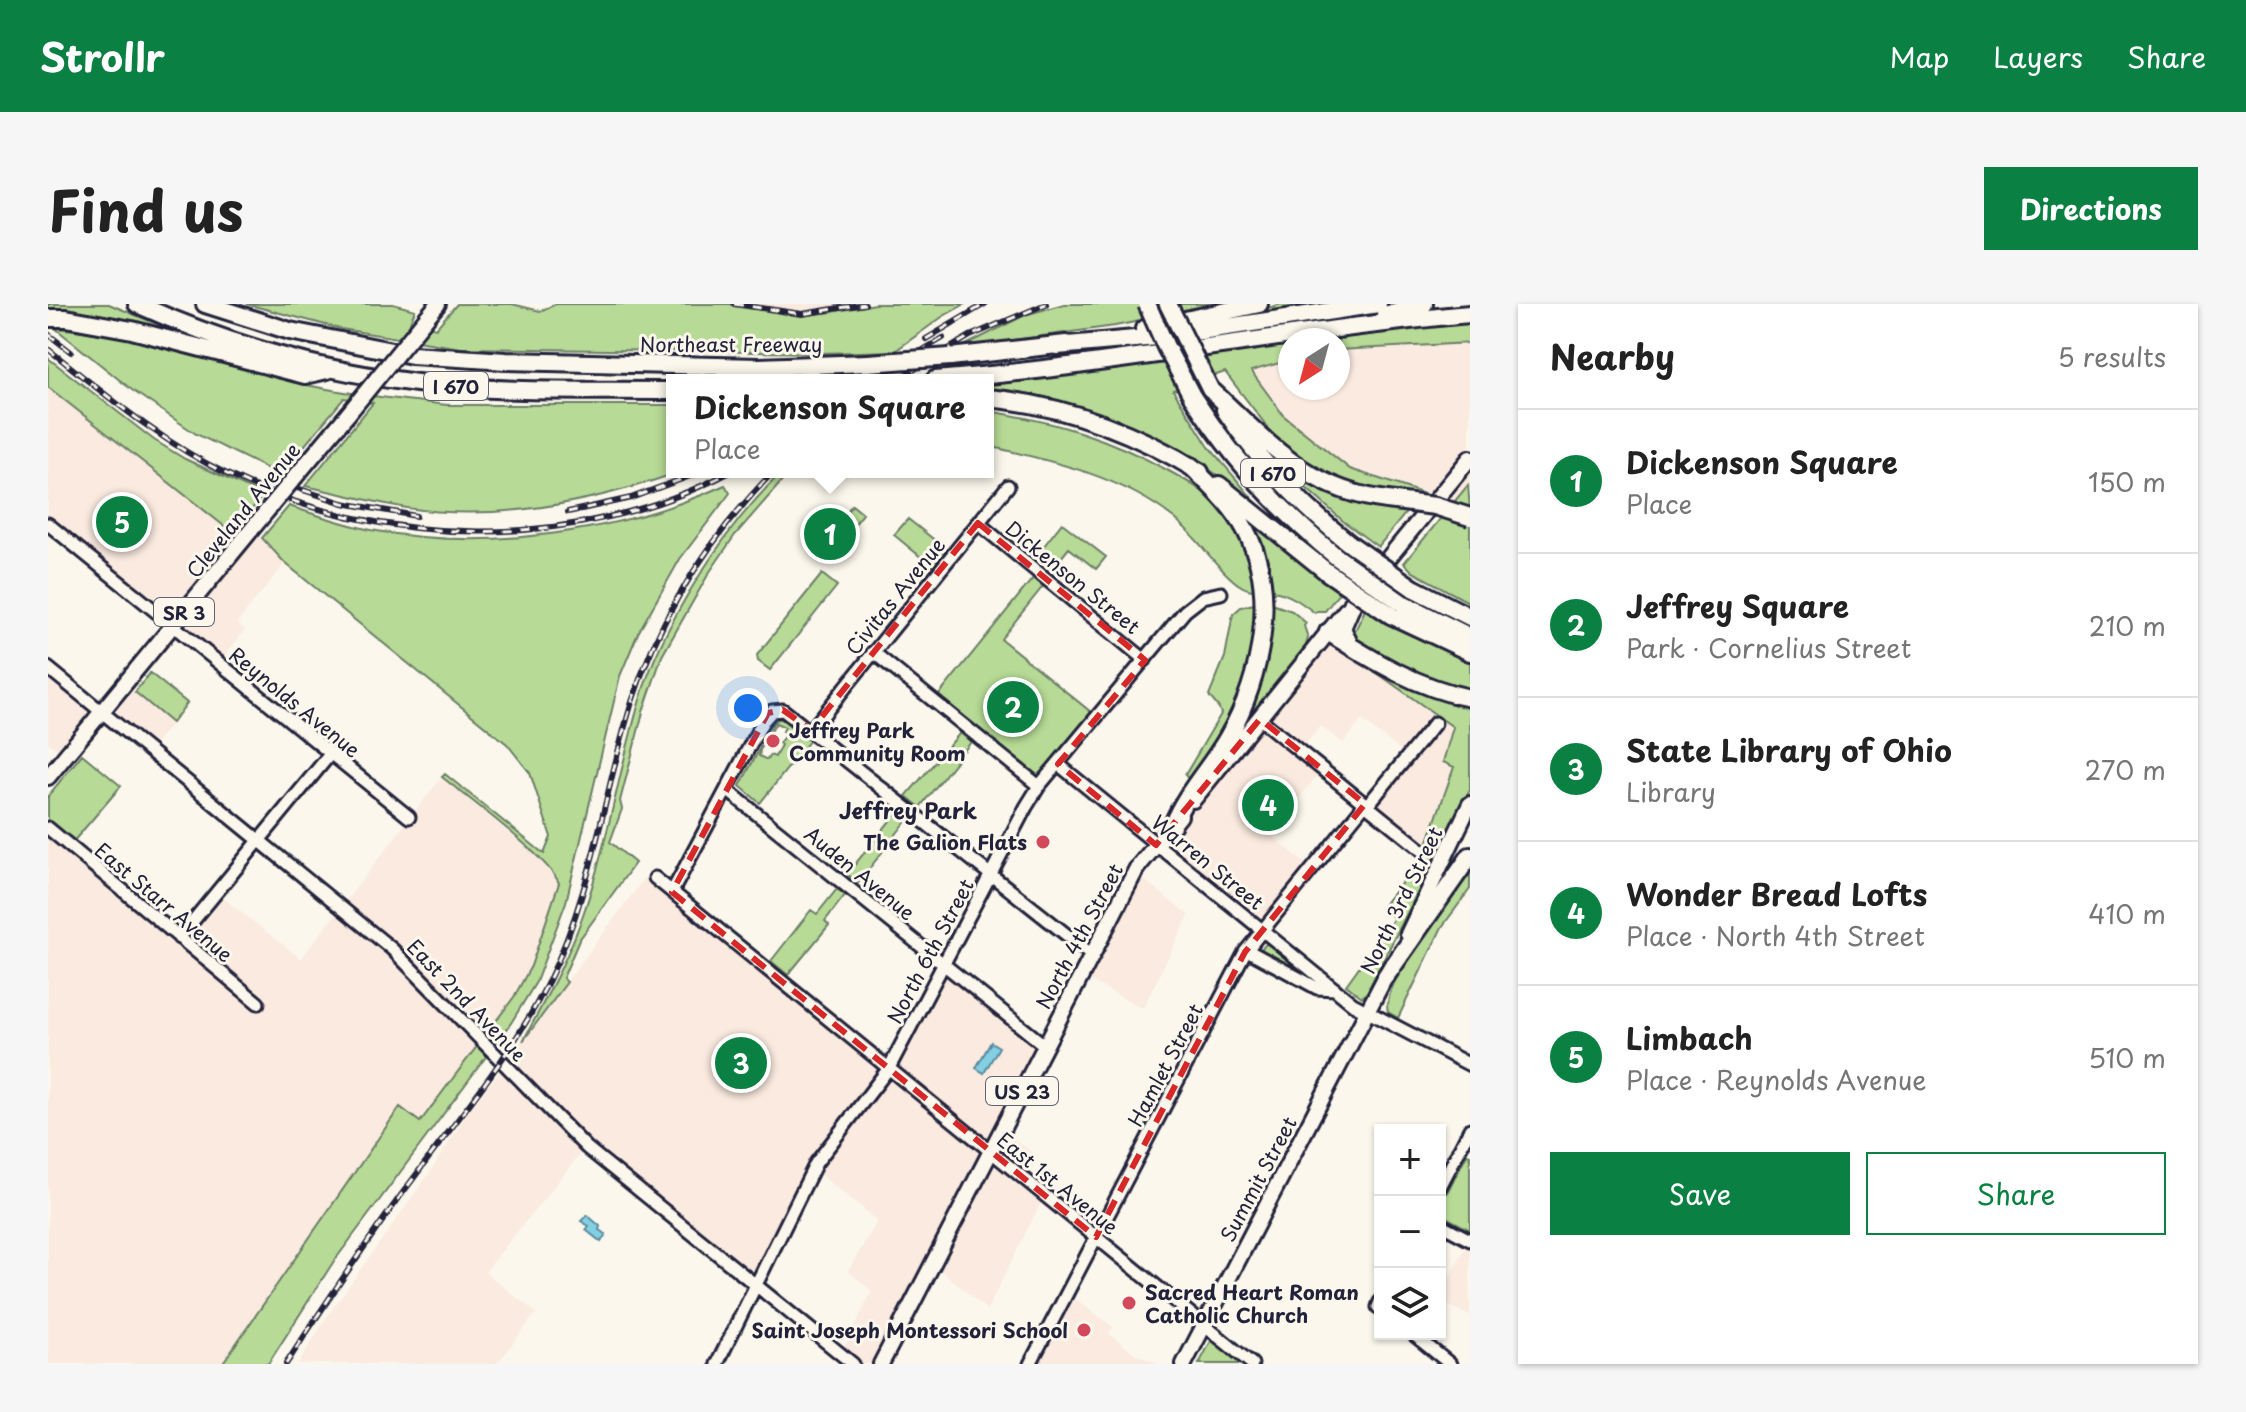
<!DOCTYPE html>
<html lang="en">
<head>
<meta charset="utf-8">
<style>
  body { margin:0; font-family:"Playpen Sans",sans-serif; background:#f6f6f6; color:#222 }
  .controls { position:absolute; right:24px; bottom:24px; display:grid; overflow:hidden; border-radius:0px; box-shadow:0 2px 6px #0004 }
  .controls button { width:72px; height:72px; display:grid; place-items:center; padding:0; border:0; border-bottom:2px solid #e0e0e0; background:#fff; color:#222; font:40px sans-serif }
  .compass { position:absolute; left:1230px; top:24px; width:72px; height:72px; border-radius:50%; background:#fff; box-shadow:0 2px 6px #0004; rotate:216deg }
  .you { position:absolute; left:700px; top:404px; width:28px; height:28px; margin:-20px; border:6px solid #fff; border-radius:50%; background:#1a73e8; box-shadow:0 0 0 12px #1a73e833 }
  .badge { display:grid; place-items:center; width:52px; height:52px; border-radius:50%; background:#0b8043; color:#fff; font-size:26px; font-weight:700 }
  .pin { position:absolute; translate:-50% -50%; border:4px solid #fff; box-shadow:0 2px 8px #0006 }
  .popup { position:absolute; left:618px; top:70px; width:328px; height:104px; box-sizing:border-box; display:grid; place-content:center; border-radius:0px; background:#fff; filter:drop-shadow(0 2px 6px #0005); font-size:26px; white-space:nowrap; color:#767676 }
  .popup b { font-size:30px; color:#222 }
  .popup::after { content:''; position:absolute; left:50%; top:100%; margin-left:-16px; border:16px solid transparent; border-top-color:#fff }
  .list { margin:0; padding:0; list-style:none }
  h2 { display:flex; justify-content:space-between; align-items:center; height:104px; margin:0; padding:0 32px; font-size:34px }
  h2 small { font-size:26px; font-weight:400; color:#767676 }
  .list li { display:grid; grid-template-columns:52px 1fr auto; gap:24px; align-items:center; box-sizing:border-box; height:144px; padding:0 32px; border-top:2px solid #e0e0e0 }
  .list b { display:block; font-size:30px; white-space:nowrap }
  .list p { margin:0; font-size:26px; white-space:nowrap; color:#767676 }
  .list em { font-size:26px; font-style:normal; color:#767676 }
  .actions { display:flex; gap:16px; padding:24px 32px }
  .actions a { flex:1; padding:18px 0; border:2px solid #0b8043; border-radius:0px; text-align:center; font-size:28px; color:#0b8043 }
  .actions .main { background:#0b8043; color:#fff }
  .icon { flex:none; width:44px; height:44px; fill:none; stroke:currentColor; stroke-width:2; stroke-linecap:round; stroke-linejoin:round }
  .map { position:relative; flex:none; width:1422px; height:1060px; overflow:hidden; border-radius:0px }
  header { display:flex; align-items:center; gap:48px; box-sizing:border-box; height:112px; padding:0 40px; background:#0b8043; color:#fff }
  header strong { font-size:38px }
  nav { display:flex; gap:44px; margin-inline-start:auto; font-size:28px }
  .intro { display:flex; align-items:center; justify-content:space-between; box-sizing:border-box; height:192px; padding:0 48px }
  h1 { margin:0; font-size:56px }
  .button { padding:20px 36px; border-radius:0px; background:#0b8043; color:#fff; font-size:28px; font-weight:700 }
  main { display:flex; gap:48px; padding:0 48px }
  aside { flex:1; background:#fff; border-radius:0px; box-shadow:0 2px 6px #0004 }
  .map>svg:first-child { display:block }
  .built { fill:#faeadf }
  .green { fill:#b7db96; stroke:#6c7e68; stroke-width:2; fill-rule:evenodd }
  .water { fill:#82d0e1; stroke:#5c8a9f; stroke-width:2 }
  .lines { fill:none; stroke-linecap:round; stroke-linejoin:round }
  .minor-casing { stroke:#22223b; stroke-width:17 }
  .major-casing { stroke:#22223b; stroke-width:20 }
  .highway-casing { stroke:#22223b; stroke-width:22 }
  .minor { stroke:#fbf7ec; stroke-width:11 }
  .major { stroke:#fbf7ec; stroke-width:14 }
  .highway { stroke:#fbf7ec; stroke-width:16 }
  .rail-casing { stroke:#22223b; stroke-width:6 }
  .rail { stroke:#fbf7ec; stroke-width:3; stroke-dasharray:9; stroke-linecap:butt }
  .major-bridge-casing { stroke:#22223b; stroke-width:20; stroke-linecap:butt }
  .highway-bridge-casing { stroke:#22223b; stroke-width:22; stroke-linecap:butt }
  .major-bridge { stroke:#fbf7ec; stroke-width:14 }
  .highway-bridge { stroke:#fbf7ec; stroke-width:16 }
  .marked { fill:none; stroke:#d62828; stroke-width:6; stroke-dasharray:16 10; stroke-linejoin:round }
  .poi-dot { fill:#d1495b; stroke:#fbf7ec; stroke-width:3 }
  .labels { text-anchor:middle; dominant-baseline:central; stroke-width:6; stroke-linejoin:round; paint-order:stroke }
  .shield { fill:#fbf7ec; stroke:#636270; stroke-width:2 }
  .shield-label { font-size:18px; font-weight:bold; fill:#22223b }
  .street-label { font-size:20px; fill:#22223b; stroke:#fbf7ec }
  .poi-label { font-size:20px; font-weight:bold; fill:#22223b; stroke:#fbf7ec; text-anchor:start }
  .neighbourhood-label { font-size:22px; font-weight:bold; fill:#22223b; stroke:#fbf7ec }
</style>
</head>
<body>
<header>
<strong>Strollr</strong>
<nav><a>Map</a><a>Layers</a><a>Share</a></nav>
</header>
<div class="intro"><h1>Find us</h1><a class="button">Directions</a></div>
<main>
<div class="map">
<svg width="1422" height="1060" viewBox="0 0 1422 1060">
  <rect width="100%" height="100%" fill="#fbf7ec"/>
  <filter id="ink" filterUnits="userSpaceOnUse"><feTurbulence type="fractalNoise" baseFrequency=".0125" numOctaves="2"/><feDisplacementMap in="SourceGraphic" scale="16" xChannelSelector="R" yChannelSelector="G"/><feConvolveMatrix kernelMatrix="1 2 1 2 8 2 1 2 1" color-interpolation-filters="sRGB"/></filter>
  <g filter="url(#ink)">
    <path class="built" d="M688,0H827L778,9L739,10Z
      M1422,39V182L1420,181L1407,197L1302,165L1236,112L1202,67L1242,56V84H1290V46Z
      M0,83L184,229L195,216L237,259L189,319L197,326L172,357L0,218Z
      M1269,334L1308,354L1405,423L1395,458L1406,463L1374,554L1314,506L1358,451L1314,416L1295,439L1272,422L1248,452L1270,470L1223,530L1264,566L1214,626L1108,541Z
      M0,370L52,409L26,443L10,446L0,438Z
      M79,382L124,419L103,444L58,408Z
      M394,473L490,553L508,571L511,579L483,662L466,693L371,819L352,804L174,1060H0V525L134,637L171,591L253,655Z
      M602,567L996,892L939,1006L885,959L833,1060H805L793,1050L824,987L800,967L829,918L815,904L763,864L710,982L536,845L437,968L488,1009L449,1060H250L281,1010L383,867L418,812Z
      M1087,569L1141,611L1095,704L1033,672Z
      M896,662L997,743L955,826L989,853L979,876L843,764Z
      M1422,936V1012L1392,997V991Z
      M1026,994L1065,1023L1061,1030L1086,1049L1110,1060H992Z"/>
    <path class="green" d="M0,0H61L128,28L126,32L0,6Z
      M198,0H345L367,6L362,18L388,24L409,0H464L492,7L508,0H688L739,10L778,9L827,0H917L894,13L847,47L772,49L413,44L293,25Z
      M1016,0H1177L1067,22L914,43L977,11Z
      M1233,0H1292L1212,12L1210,7Z
      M1422,19V39L1290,46V36H1262L1313,29Z
      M7,24C88,30 166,59 245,78C296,90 349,95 401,101H624V168H631C546,198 450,218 359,204C325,198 291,189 257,182L325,99L296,94L232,171L148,130L84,86Z
      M1242,39V56L1203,67L1236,112L1302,165L1374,189L1330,243L1295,217L1247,174L1249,171C1277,190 1303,199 1336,202L1318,186L1274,172L1231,138L1177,68L1125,86L1161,143L1209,200C1131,139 1041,92 940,85V80Z
      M0,54L106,136L137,155L215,191L185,229L0,83Z
      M940,107C1009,118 1058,133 1119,166C1143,179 1166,192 1182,214C1197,235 1202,258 1206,283L1218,281L1201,216L1291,289L1277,307H1269L1267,309C1254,299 1241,289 1224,287C1211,285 1202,289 1190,280C1165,261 1151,234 1126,214C1073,172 1005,157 940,142Z
      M734,168H742L687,231L661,269L614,352L595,408L572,497L574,505L562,538L587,559L531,636L515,674L519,678L475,737C498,694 522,651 537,605C560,538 571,467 591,399C613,321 676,224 734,168Z
      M677,181L682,189L632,255L590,329L572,372L518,598L488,678L463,719L284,960L220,1060H174L352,803L372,818L466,693L483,662L511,579C500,553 420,494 394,473L397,470L496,550L503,533L482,469L459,440L237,259L214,234L241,202C268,211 295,220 323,226C438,248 572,229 677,181Z
      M1420,181L1422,206L1404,214L1422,221V299L1365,268L1356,259Z
      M804,201L815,210L806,221L797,214L793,219L805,227L802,231L788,221Z
      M860,215L899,246L885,263L846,231Z
      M1014,219L1058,253L1048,265L1021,244L1004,265L988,252Z
      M990,268L1000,276L953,335L1049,413L991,482L886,397Z
      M774,270L789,282L722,366L710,357L709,351Z
      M1221,299L1244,307L1258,319L1256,322L1260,334L1258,341L1261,344L1193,429L1190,427Z
      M1206,300C1210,373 1183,419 1142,477L1137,471L1173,410L1171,404L1161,392L1177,353L1185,310L1193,303Z
      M1317,306L1336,319L1422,358V387L1358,366L1309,338L1305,331Z
      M1308,354L1422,400V486L1318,690L1314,693L1298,681L1346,614L1334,603L1374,554L1406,463L1395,458L1405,423Z
      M102,369L139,399L124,419L87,388Z
      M732,414L762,436L712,499L692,482L725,419ZM728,419L737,423L735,427L739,429L731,439L733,441L727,453L722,451L719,456L711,452L712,446Z
      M912,429L923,438L872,503L858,492Z
      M34,450L73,482L24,539L0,519V492Z
      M850,507L860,515L810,579L799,570Z
      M1422,564V585L1394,623L1350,714L1340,708C1331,682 1405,589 1422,564Z
      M789,585L797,591L777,617L781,621L740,671L723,657L763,606L769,610Z
      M1219,639L1255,668V670L1211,647Z
      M1419,850L1422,851V926L1392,910V902Z
      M1164,1035L1195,1060H1151Z"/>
    <path class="water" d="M943,738L951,743L936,769L928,764Z
      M539,911L552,922L551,926L558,930L553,938L538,926L541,922L533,917Z"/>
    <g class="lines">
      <defs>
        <path id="minor" d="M930,219L1097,356
          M0,220L361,513
          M825,348L991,482
          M0,364L344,645L539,844L805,1060
          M1212,415L1374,546
          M763,426L960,182
          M1010,460L1305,700L1422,761
          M679,486L996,741
          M1319,502L1387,419
          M0,524L210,699
          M607,574L1204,1060
          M624,588L715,417L724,407L735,406L1044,651
          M131,634L283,449
          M1199,646L1269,684L1287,685
          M1392,883L1422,825
          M1392,920L1422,936
          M1332,998L1330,1003L1332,1004
          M1365,1030L1402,1060
          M669,1060L768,859L841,764L978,503L991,482L1137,307L1155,293L1173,289
          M982,1060L1197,648L1317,500"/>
        <path id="major" d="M379,13L390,0
          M248,172L300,110
          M1316,284L1422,154
          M0,473L218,208
          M1145,496L1298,306
          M1360,630L1422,500
          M833,1060L1089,564L1132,512
          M1136,1060L1343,662"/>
        <path id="highway" d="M89,0C178,40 272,67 369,79C453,89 539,86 624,87
          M157,0L242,27L364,51L458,57L711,63L820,59
          M1337,11L1376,0
          M0,14H18L84,26L257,71L279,66
          M1096,25L1211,0
          M1009,42L1120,32L1330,0
          M902,53L1018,40
          M887,76C1066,62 1243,26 1422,10
          M1162,85C1219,137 1258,186 1339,196
          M1144,92C1184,155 1232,207 1290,254
          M940,94C1017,101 1087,128 1152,168
          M1177,106C1211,158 1253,201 1302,240
          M1171,181L1279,268
          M1365,284L1422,313
          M1354,299L1422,333
          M1343,311L1422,348
          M1280,328C1324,356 1370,384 1422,394
          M1302,342L1294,324L1306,296
          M1125,520C1138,488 1163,463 1180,433C1213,375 1231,289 1198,227C1185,202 1163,182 1143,162
          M1338,672L1422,552"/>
      </defs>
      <use href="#minor" class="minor-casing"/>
      <use href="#major" class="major-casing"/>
      <use href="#highway" class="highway-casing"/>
      <use href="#minor" class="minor"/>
      <use href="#major" class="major"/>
      <use href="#highway" class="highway"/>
      <defs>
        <path id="rail" d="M686,0L754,10L817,0
          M0,30L23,48
          M878,35L937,0
          M0,45C57,90 113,138 179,170C333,245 529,249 682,168
          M825,76L895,34
          M849,76L922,32L998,0
          M221,175L295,199L368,212
          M520,208L583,194L653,168
          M238,1060C279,997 320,935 365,875C412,811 466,748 501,676C545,587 555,491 584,398C612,310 661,234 725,168"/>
      </defs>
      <use href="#rail" class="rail-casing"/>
      <use href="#rail" class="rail"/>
      <defs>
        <path id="major-bridge" d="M300,110L379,13
          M218,208L248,172"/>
        <path id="highway-bridge" d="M1099,0L1118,43L1144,92
          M1120,0L1162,85
          M820,59L902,53
          M1339,196L1387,202L1422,213
          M1302,240L1365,284
          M1290,254L1354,299
          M1279,268L1343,311"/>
      </defs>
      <use href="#major-bridge" class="major-bridge-casing"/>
      <use href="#highway-bridge" class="highway-bridge-casing"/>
      <use href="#major-bridge" class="major-bridge"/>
      <use href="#highway-bridge" class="highway-bridge"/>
    </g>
  </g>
  <path class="marked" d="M930,219L1097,356L1010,460L1108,541L1212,415L1317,500L1197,648L1048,933L624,588L720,409L735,406L763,426Z"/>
  <g class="poi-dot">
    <circle cx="725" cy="437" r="8"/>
    <circle cx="995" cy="538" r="8"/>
    <circle cx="1081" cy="999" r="8"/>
    <circle cx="1036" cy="1026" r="8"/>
  </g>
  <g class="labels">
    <g class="shield">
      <rect x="376" y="68" width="64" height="28" rx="6"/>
      <rect x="1193" y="155" width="64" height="28" rx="6"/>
      <rect x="106" y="294" width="60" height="28" rx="6"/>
      <rect x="938" y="773" width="72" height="28" rx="6"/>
    </g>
    <g class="shield-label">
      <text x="408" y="82">I 670</text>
      <text x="1225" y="169">I 670</text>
      <text x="136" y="308">SR 3</text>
      <text x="974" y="787">US 23</text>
    </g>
    <g class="street-label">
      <text x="683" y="40">Northeast Freeway</text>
      <text transform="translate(195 206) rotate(-51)">Cleveland Avenue</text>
      <text transform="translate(1025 273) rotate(39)">Dickenson Street</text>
      <text transform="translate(847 292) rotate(-51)">Civitas Avenue</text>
      <text transform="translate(247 398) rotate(39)">Reynolds Avenue</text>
      <text transform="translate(1160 558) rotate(39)">Warren Street</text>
      <text transform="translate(812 569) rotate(39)">Auden Avenue</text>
      <text transform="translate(1353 596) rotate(-64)">North 3rd Street</text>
      <text transform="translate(116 598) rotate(40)">East Starr Avenue</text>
      <text transform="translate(1031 632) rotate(-62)">North 4th Street</text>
      <text transform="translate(882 647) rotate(-62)">North 6th Street</text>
      <text transform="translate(419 696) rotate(46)">East 2nd Avenue</text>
      <text transform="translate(1117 761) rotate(-62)">Hamlet Street</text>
      <text transform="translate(1210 875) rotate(-62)">Summit Street</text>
      <text transform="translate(1010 879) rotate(39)">East 1st Avenue</text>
    </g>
    <g class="poi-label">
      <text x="741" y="426">Jeffrey Park<tspan x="741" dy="23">Community Room</tspan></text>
      <text x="979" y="538" text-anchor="end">The Galion Flats</text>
      <text x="1097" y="988">Sacred Heart Roman<tspan x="1097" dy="23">Catholic Church</tspan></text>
      <text x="1020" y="1026" text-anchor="end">Saint Joseph Montessori School</text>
    </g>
    <g class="neighbourhood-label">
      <text x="860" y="505">Jeffrey Park</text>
    </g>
  </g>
</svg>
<div class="controls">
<button>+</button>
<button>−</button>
<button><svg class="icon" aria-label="layers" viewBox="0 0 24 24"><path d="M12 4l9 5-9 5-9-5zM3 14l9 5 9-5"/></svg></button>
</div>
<svg class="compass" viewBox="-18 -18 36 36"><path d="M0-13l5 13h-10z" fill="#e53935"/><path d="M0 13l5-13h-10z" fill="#767676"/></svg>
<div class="you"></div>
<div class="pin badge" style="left:782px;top:230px">1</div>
<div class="popup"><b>Dickenson Square</b>Place</div>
<div class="pin badge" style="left:965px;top:403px">2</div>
<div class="pin badge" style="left:693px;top:759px">3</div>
<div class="pin badge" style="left:1220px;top:501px">4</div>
<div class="pin badge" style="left:74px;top:218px">5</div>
</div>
<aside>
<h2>Nearby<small>5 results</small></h2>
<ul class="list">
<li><span class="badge">1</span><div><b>Dickenson Square</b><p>Place</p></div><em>150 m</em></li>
<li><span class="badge">2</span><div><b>Jeffrey Square</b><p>Park · Cornelius Street</p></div><em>210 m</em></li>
<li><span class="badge">3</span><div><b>State Library of Ohio</b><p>Library</p></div><em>270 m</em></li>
<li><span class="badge">4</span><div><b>Wonder Bread Lofts</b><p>Place · North 4th Street</p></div><em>410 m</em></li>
<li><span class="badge">5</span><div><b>Limbach</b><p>Place · Reynolds Avenue</p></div><em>510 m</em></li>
</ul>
<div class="actions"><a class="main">Save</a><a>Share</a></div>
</aside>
</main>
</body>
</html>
